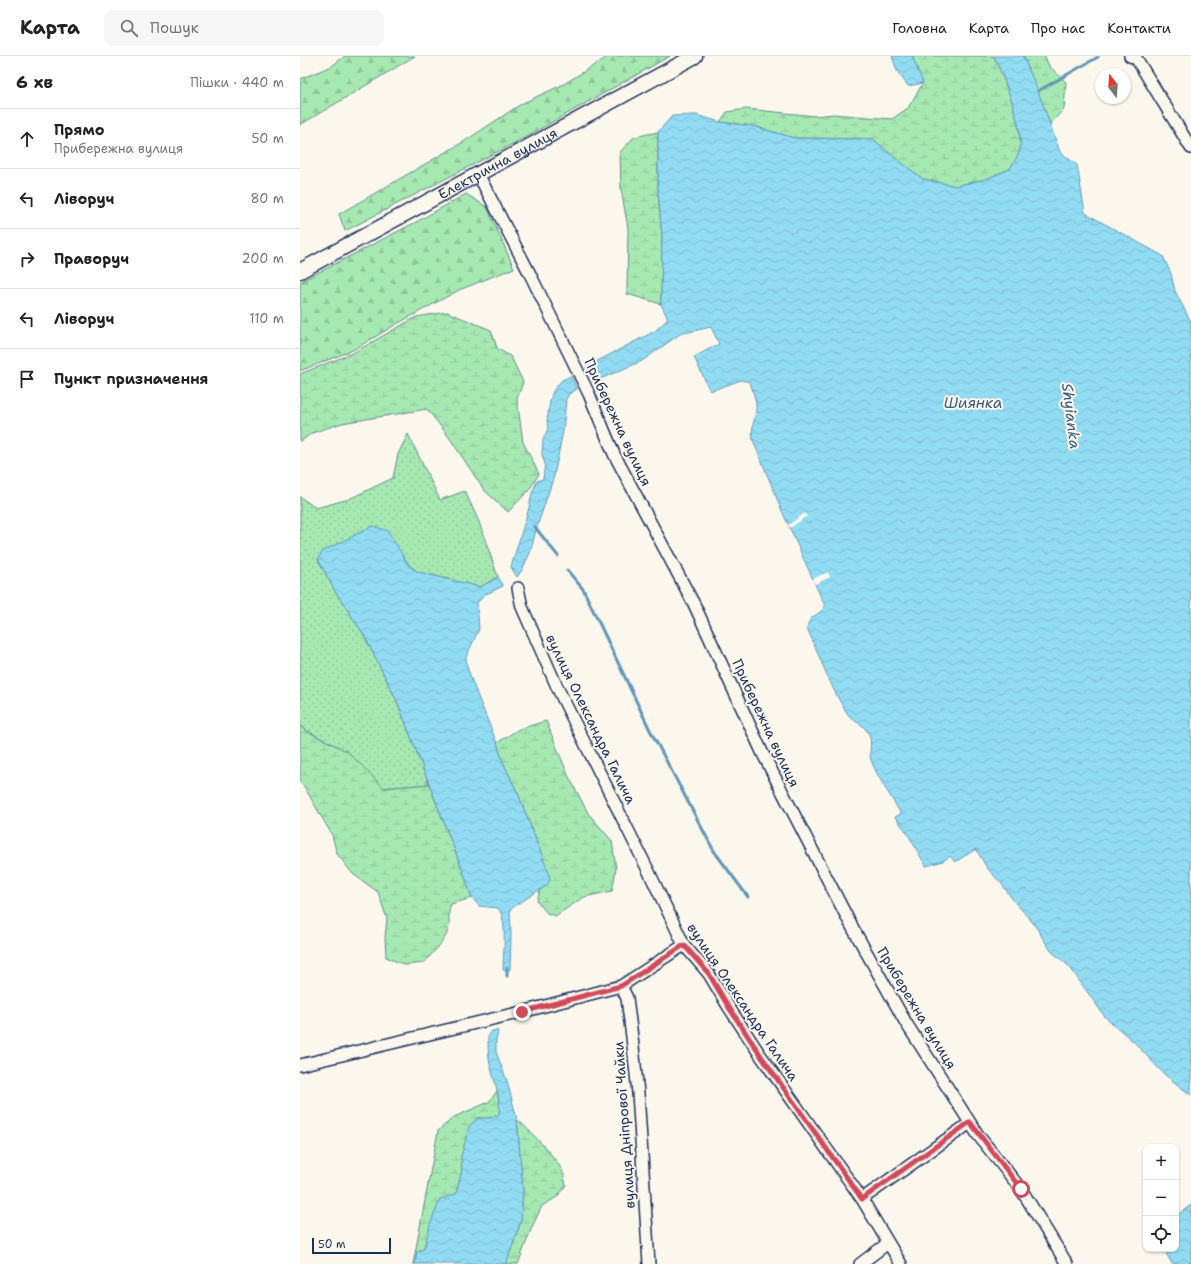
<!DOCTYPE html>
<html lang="uk">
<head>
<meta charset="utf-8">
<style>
  body { margin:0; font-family:"Shantell Sans",sans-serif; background:#f6f6f6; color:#222 }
  .controls { position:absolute; right:12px; bottom:12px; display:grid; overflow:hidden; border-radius:8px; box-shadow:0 1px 3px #0004 }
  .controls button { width:36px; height:36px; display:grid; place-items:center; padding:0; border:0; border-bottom:1px solid #e0e0e0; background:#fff; color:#222; font:20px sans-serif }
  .compass { position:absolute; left:795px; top:12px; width:36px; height:36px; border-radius:50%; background:#fff; box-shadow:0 1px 3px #0004; rotate:343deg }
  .scale { position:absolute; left:12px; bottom:10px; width:79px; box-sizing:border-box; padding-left:4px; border:2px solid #1b2f5e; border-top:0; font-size:11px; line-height:14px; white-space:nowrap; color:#1b2f5e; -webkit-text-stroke:3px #fbf7ec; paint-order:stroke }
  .stop { position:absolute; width:12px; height:12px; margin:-9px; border:3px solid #d1495b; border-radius:50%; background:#fff }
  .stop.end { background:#d1495b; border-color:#fff; box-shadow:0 1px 4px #0008 }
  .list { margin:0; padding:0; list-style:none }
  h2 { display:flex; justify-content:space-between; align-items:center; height:52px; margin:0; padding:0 16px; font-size:17px }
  h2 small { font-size:13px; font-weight:400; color:#767676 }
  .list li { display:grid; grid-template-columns:26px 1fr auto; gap:12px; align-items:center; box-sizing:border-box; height:60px; padding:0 16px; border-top:1px solid #e0e0e0 }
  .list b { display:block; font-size:15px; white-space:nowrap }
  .list p { margin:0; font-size:13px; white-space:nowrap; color:#767676 }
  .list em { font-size:13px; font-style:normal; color:#767676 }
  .icon { flex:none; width:22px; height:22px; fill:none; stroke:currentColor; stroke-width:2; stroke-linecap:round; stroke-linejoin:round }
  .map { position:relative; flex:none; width:891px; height:1208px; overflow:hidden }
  header { display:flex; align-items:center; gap:24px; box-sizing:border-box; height:56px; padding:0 20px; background:#fff; border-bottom:1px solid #e0e0e0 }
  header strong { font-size:19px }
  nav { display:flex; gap:22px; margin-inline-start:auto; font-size:14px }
  .search { width:280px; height:36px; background:#f6f6f6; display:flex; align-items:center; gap:10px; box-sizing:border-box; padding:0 14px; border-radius:8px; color:#767676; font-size:15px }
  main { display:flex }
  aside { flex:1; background:#fff }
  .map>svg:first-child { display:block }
  .grass { fill:url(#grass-dots); stroke:#608c88 }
  .forest { fill:url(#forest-firs); stroke:#608c88 }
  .wetland { fill:url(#wetland-marsh); stroke:#608c88 }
  .water { fill:url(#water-waves); stroke:#6297b7 }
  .pier { fill:#fbf7ec }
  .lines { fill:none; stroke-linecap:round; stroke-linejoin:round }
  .stream { stroke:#6297b7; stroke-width:3 }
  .minor-casing { stroke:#1b2f5e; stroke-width:14 }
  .tertiary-casing { stroke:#1b2f5e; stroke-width:17 }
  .minor { stroke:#fbf7ec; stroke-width:11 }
  .tertiary { stroke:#fbf7ec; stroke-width:14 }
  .route { stroke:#d1495b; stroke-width:5 }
  .labels { text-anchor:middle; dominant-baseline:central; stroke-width:4; stroke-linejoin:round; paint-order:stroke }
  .street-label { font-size:14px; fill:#1b2f5e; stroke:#fbf7ec }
  .water-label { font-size:15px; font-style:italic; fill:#395a83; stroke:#fbf7ec }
</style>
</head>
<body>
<header>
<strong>Карта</strong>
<div class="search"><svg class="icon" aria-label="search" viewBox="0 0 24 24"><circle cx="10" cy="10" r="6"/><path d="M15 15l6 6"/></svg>Пошук</div>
<nav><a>Головна</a><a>Карта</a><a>Про нас</a><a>Контакти</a></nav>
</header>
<main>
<aside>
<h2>6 хв<small>Пішки · 440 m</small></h2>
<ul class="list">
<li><svg class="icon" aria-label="ahead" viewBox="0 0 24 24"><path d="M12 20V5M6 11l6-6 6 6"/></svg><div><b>Прямо</b><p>Прибережна вулиця</p></div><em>50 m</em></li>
<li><svg class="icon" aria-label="left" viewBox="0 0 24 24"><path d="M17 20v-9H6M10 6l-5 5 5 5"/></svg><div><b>Ліворуч</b></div><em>80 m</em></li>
<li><svg class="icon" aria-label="right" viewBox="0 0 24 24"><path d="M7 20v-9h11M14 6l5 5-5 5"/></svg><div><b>Праворуч</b></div><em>200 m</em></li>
<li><svg class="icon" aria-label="left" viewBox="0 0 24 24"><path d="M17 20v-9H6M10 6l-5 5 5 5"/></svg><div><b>Ліворуч</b></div><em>110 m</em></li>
<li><svg class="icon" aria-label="arrive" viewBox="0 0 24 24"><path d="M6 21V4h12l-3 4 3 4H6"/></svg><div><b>Пункт призначення</b></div></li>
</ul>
</aside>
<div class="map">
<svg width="891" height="1208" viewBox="0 0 891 1208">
  <defs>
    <pattern id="grass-dots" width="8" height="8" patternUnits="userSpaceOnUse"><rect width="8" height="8" fill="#a6e8b2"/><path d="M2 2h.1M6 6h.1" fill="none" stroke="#8ec79c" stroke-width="1.8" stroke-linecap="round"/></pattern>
    <pattern id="forest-firs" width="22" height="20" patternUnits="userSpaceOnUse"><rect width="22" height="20" fill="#a6e8b2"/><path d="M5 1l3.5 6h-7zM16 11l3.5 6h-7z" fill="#8ec79c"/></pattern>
    <pattern id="wetland-marsh" width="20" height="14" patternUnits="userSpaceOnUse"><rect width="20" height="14" fill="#a6e8b2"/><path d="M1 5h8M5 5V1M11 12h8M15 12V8" fill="none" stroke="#8ec79c"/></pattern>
    <pattern id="water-waves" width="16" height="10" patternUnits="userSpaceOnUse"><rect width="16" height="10" fill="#92dcf3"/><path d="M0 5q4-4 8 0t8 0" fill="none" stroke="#7dbdd3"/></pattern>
  </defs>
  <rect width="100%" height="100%" fill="#fbf7ec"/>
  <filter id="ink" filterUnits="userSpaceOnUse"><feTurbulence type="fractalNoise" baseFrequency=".025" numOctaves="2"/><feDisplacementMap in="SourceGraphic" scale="8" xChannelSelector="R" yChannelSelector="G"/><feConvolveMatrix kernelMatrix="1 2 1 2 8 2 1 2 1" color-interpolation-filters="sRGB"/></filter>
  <g filter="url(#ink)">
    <path class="grass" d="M108,378L140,444L165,435L179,466L198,521L180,531L118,516L110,510L101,497L18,503L35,535L64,579L97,645L129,728L84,732L48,696L5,674L0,670V441L16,452L49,443L93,422L98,398Z"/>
    <path class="forest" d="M45,0H115L0,69V23L32,10Z
      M309,0H370L224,82L45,175L39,158L165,85L221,48L264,28Z
      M166,138L187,151L214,212L159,234L95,269L53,294L0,315V226L118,165Z"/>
    <path class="wetland" d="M612,0H694C704,22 723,70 720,93C719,99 713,107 710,113L686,123L656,130L623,123L594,101L573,83L494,82L453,70L420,66L427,56L446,53L515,60L533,58L592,63L608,52L623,27Z
      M723,0H745L749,10L766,26L764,53L750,68Z
      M358,76V137L362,180L361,248L327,238L328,172L321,133L320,96L334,81Z
      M147,256L191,274L197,292L211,301L223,326L217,343L223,386L239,418L229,434L208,456L184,434L149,381L127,353L42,367L12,377L0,386V318L53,297L116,261Z
      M246,665L268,719L288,757L312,785L316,813L312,835L284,841L255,860L247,857L237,845L240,834C247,829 250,827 249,818L219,740L203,706L197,687L219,673Z
      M0,670L5,674L48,696L84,732L129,728L164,818L172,842L151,848C147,857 150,861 149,870C148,883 132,897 124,907L105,909L86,901L85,881L87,863L78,836L53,818L37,798L32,779L5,732L0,726Z
      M197,1035L200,1049L199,1059L190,1062H177L161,1101L162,1114L156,1138L125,1187L124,1193L117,1195L115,1208H113L138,1075L154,1061L189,1046Z
      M217,1063C230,1075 254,1099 262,1114C264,1119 265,1125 266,1129L257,1141L242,1150L232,1171L218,1208H206L221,1165L223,1135Z"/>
    <path class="water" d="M592,0H612L623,27L608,30L597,15Z
      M694,0H723L738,35L760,96L777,109L785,157L863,200L871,218L875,235L891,266V1039L865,1019L834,986L805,961L769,910L751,895L734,868L713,844L701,827L687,812L676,793L655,806L650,800L643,805L626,810L606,775L595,761L601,758C592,742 577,721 571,704C568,694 574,685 567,675C562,667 553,666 547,657C530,631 520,601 507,572C510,557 519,561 525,550L482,455L453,384C450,372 457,360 456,348C455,341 452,333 450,326L441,324L410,335L394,301L419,288L411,271L380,278L342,305L293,326L286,311L355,275L368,263L361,248L362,180L358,137V76L372,60L396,59L420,66L453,70L494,82L573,83L594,101L623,123L656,130L686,123L710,113C713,107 719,99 720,93C723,69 704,22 694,0Z
      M271,320L277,333L269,338L266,343L263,375L254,420L236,474L230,497L222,514L217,521L211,511L229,452L232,437L237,425L243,423L245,408L242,399L243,383L248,373L247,365L250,345L253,335L262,324Z
      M73,470L88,475L109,510L118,516L180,531L198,521L203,530L184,539L177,547L179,573L166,601L167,611L178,641L197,687L203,706L219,740L249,818L250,824L247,829L215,850L210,854L211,879L210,913L207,916L203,914C203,898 208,864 198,852L179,850L172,842L164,818L97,645L64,579L35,535L18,503L23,495Z
      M197,974L198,976L196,984V996L207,1025L217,1063L223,1135L221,1165L206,1208H115L117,1195L124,1193L130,1169L140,1143L156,1138L162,1114L161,1101L169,1071L177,1062H190L199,1059C201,1042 195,1028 191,1012C188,1002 188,991 188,981L192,975Z
      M891,1149V1208H872L866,1197L867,1193H876V1160Z"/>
    <path class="pier" d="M505,457L507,460L490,472L488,469Z
      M528,516L530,521L515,528L512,523Z"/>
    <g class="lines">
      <path class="stream" d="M738,35L798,1
        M234,470L258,500
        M267,514L283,533L350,674L414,795L448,841
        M207,912V920"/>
      <defs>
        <path id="minor" d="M830,0L836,2L844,15L891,92
          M178,118L230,218L289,338L314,398L394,548L463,698L550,867L606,967L678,1079L721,1133L767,1208
          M218,532L222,551L258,633L349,816L384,889L409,918L428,950L461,1000L562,1143L601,1208
          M321,930L327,942L332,981L338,1037L349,1208
          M0,1009L222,956L321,930L384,889
          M562,1143L670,1067
          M560,1208L588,1187"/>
        <g id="tertiary">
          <path id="s1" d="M0,215L395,0"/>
        </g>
      </defs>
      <use href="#minor" class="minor-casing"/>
      <use href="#tertiary" class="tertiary-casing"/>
      <use href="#minor" class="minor"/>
      <use href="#tertiary" class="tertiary"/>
    </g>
  </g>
  <g class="lines" filter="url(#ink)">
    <path class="route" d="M222,956L321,930L384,889L409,918L428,950L461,1000L562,1143L670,1066L721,1133"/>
  </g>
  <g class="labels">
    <g class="street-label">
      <text stroke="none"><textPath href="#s1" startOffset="225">Електрична вулиця</textPath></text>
      <text transform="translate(318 366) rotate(65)">Прибережна вулиця</text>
      <text transform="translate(291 663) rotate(64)">вулиця Олександра Галича</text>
      <text transform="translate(466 667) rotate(65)">Прибережна вулиця</text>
      <text transform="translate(443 946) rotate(56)">вулиця Олександра Галича</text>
      <text transform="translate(617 952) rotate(59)">Прибережна вулиця</text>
      <text transform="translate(324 1069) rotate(-94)">вулиця Дніпрової Чайки</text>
    </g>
    <g class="water-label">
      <text x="673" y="347">Шиянка</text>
      <text transform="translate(771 360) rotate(83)">Shyianka</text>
    </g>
  </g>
</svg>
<div class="controls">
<button>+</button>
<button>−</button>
<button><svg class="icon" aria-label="locate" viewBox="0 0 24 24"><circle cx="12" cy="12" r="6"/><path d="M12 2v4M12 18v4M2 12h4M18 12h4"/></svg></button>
</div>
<svg class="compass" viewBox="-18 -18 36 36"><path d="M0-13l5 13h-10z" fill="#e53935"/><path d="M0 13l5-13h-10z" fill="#767676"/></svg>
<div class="scale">50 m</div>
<div class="stop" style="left:721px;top:1133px"></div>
<div class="stop end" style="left:222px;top:956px"></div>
</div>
</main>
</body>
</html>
